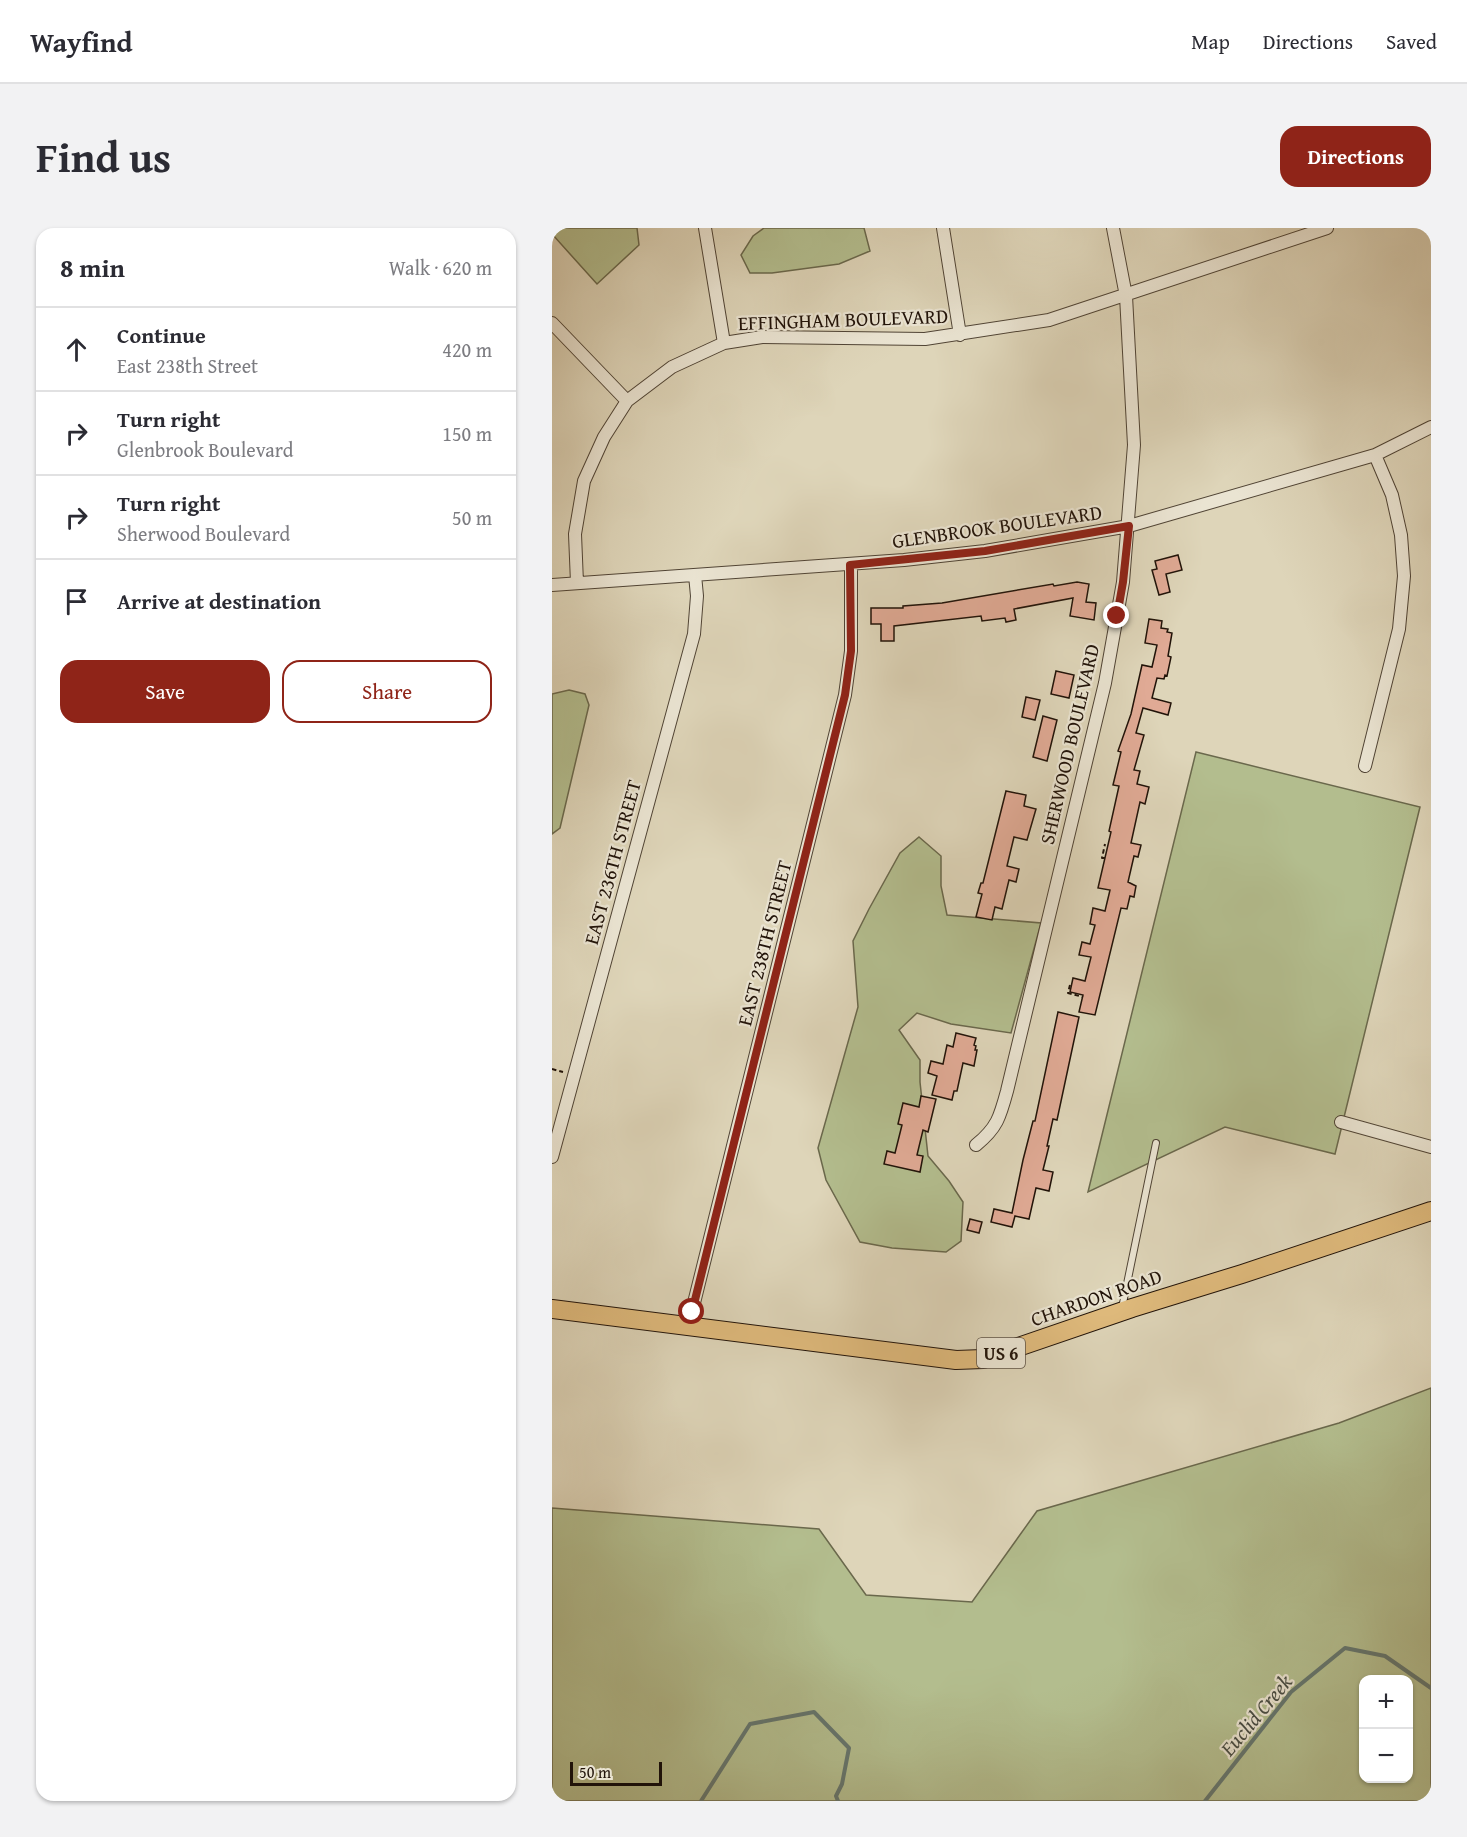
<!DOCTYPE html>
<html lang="en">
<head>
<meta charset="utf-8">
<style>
  body { margin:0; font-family:"Gentium Book Plus",serif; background:#f2f2f3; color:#2b2b33 }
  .controls { position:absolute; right:18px; bottom:18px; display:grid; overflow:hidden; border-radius:12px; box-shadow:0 2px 4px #0004 }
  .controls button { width:54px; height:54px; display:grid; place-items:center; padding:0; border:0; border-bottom:2px solid #e1e1e2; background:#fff; color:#2b2b33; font:30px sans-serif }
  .scale { position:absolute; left:18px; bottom:15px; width:92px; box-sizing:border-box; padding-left:6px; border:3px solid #211309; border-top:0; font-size:16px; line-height:21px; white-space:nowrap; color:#211309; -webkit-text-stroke:4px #eae4d2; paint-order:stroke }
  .stop { position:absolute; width:18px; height:18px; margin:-14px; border:4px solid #8f2418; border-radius:50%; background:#fff }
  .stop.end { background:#8f2418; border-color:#fff; box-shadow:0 2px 6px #0008 }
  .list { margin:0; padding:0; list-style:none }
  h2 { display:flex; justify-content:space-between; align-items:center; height:78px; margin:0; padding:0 24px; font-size:26px }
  h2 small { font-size:20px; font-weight:400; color:#7c7c81 }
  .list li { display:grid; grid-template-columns:39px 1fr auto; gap:18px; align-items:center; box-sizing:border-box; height:84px; padding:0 24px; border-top:2px solid #e1e1e2 }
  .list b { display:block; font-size:22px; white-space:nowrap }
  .list p { margin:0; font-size:20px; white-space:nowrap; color:#7c7c81 }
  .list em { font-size:20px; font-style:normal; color:#7c7c81 }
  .actions { display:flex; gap:12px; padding:18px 24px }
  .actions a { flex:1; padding:14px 0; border:2px solid #8f2418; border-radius:18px; text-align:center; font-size:21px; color:#8f2418 }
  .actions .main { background:#8f2418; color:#fff }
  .icon { flex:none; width:33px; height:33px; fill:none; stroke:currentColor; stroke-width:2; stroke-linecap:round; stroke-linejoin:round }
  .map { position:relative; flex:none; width:879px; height:1573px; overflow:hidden; border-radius:18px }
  header { display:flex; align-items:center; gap:36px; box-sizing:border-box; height:84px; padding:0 30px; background:#fff; border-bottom:2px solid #e1e1e2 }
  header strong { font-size:28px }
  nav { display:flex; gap:33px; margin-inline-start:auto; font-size:21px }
  .intro { display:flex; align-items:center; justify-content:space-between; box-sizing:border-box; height:144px; padding:0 36px }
  h1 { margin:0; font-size:42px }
  .button { padding:15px 27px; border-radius:18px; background:#8f2418; color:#fff; font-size:21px; font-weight:700 }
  main { display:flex; gap:36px; padding:0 36px }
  aside { flex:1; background:#fff; border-radius:18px; box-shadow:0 2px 4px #0004 }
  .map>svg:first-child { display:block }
  .green { fill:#b3bd8e; stroke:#6a684c; stroke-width:1.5; fill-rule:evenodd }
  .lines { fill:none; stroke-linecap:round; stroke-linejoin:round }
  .stream { stroke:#65766e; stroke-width:4 }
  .building { fill:#e0aa95; stroke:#211309; stroke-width:1.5 }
  .lane-casing { stroke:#504435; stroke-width:8 }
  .street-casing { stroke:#504435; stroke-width:14 }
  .primary-casing { stroke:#211309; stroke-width:20 }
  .path { stroke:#211309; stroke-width:2; stroke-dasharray:4.5 3; stroke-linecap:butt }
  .lane { stroke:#eae4d2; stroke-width:6 }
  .street { stroke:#eae4d2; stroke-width:12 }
  .primary { stroke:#dfba7c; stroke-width:18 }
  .route { stroke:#8f2418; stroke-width:8 }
  .labels { text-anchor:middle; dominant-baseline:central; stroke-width:4.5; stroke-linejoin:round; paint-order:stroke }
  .shield { fill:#eae4d2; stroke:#5d5245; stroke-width:1.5 }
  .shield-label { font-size:18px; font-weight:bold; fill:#211309 }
  .street-label { font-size:20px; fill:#211309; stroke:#eae4d2 }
  .water-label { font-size:21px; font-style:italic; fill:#494d44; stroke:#eae4d2 }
</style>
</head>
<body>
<header>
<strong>Wayfind</strong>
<nav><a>Map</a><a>Directions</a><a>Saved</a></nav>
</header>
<div class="intro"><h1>Find us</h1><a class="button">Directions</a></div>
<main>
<aside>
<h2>8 min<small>Walk · 620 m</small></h2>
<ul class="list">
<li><svg class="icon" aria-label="ahead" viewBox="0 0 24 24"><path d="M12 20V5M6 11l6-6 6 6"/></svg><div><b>Continue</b><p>East 238th Street</p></div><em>420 m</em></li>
<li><svg class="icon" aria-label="right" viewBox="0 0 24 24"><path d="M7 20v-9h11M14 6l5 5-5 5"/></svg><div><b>Turn right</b><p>Glenbrook Boulevard</p></div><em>150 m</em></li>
<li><svg class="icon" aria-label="right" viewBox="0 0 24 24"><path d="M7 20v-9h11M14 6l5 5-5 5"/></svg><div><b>Turn right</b><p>Sherwood Boulevard</p></div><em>50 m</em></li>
<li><svg class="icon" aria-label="arrive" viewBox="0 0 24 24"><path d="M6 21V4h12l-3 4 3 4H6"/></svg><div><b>Arrive at destination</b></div></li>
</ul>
<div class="actions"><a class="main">Save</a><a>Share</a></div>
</aside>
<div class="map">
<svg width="879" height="1573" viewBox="0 0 879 1573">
  <rect width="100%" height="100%" fill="#ded5b9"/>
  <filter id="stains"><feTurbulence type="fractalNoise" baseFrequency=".00333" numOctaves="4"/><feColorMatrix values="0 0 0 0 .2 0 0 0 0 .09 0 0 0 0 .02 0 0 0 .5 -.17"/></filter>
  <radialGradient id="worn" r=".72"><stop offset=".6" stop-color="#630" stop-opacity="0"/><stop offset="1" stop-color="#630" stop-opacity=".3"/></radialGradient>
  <path class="green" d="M0,0H85L87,17L45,56L0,6Z
    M212,0H312L318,23L287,36L220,45H198L189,27L201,8Z
    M17,462L33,466L37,477L8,600L0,606V466Z
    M644,524L868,579L783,926L673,899L536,964Z
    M367,609L389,628V658L395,687L489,695L459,805L399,796L365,785L347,802L368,832V854L376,928L397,953L411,974L409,1013L394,1024L340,1020L308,1014L274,952L266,920L306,779L301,713L317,681L348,625Z
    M879,1160V1573H0V1280L267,1301L314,1367L420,1374L485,1283L787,1195ZM812,1452H856V1550H812Z"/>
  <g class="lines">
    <path class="stream" d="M149,1573L198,1496L262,1484L297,1520L290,1556L284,1568L286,1573
      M653,1573L739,1464L793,1420L833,1428L879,1460"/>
  </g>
  <path class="building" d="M626,327L630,342L614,346L618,364L607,367L600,342L605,341L603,333Z
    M525,354L537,356L534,374L544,375L542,392L518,388L521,370L462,381L464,392L454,394L453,390L430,393L429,388L342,398V413H329V396H319V380H351V378L390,375L501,356L502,358Z
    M597,391L610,393L609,400L616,401L615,404L620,405L616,428L619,429L615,448L613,447L612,451L605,450L600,470L619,475L616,487L591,480L584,505L592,507L582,542L588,543L585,556L597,559L593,576L588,574L579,615L589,617L586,629L582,628L576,654L584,658L582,669L578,668L575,681L569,680L543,787L527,784L531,767L518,764L521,750L533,753L539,729L527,727L530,714L538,716L543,697L538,696L541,680L553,683L558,662L546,660L559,604L557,603L567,558L561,557L569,524L566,523L579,486L590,437L600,439L605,417L593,415Z
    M504,443L522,447L517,470L499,466Z
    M474,469L488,472L483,492L470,489Z
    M491,488L505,492L495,533L481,529Z
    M454,563L474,567L472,578L484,581L475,612L462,609L455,638L467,641L464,654L457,652L450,681L443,679L440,692L424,689L430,666L426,665L429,655H431Z
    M506,784L527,789L505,892L501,891L495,918H497L491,942L501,944L497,963L484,960L477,991L463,988L460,999L439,994L442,981L460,985L471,932L481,893H483Z
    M404,805L424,810L422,817L424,818L423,822H425L422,838L411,835L405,863H402L400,872L380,867L385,848L376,845L379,833L391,836L395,817L401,819Z
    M369,868L384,871L376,904L371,902L365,927L371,928L368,944L332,936L335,923L343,925L350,897L346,896L351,875L367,879Z
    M418,991L430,994L427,1005L415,1002Z"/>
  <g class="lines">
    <defs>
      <path id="lane" d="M570,1080L604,915"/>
      <path id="street" d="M153,0L172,115
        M391,0L408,107
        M0,95L75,173
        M25,355L23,306L32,253L52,209L75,173L120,139L172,115L210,109L373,111L497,92L775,0
        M0,357L352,332L433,323L577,298L823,227L879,199
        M813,538L847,401L852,348L849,307L840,267L823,227
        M789,894L879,919
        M424,917C445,900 448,889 455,863L553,455L571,354L582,217L574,68L561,0
        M0,929L142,406L145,368L143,347
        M136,1099L293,467L299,423V337"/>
      <path id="primary" d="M0,1081L404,1132L431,1131L580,1080L690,1046L879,983"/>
    </defs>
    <use href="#lane" class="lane-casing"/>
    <use href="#street" class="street-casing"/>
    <use href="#primary" class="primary-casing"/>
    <path class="path" d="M553,630H550L553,616
      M518,757L516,765L531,769
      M0,841L11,844"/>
    <use href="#lane" class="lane"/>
    <use href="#street" class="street"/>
    <use href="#primary" class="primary"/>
  </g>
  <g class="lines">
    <path class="route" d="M140,1084L293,467L299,423L298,337L433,323L577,298L571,354L565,388"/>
  </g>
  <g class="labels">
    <rect class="shield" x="425" y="1110" width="48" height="30" rx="4.5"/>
    <g class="shield-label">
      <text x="449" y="1125">US 6</text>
    </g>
    <g class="street-label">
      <text transform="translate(291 91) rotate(-2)">EFFINGHAM BOULEVARD</text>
      <text transform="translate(445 298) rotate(-8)">GLENBROOK BOULEVARD</text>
      <text transform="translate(517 516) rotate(-77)">SHERWOOD BOULEVARD</text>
      <text transform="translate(60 634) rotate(-75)">EAST 236TH STREET</text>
      <text transform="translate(212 715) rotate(-76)">EAST 238TH STREET</text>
      <text transform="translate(544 1069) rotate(-19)">CHARDON ROAD</text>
    </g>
    <g class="water-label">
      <text transform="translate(704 1487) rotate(-50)">Euclid Creek</text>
    </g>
  </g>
  <rect width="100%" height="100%" filter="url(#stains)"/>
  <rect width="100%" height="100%" fill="url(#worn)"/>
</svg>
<div class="controls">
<button>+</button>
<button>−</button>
</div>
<div class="scale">50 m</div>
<div class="stop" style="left:140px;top:1084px"></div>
<div class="stop end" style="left:565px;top:388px"></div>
</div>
</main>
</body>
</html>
